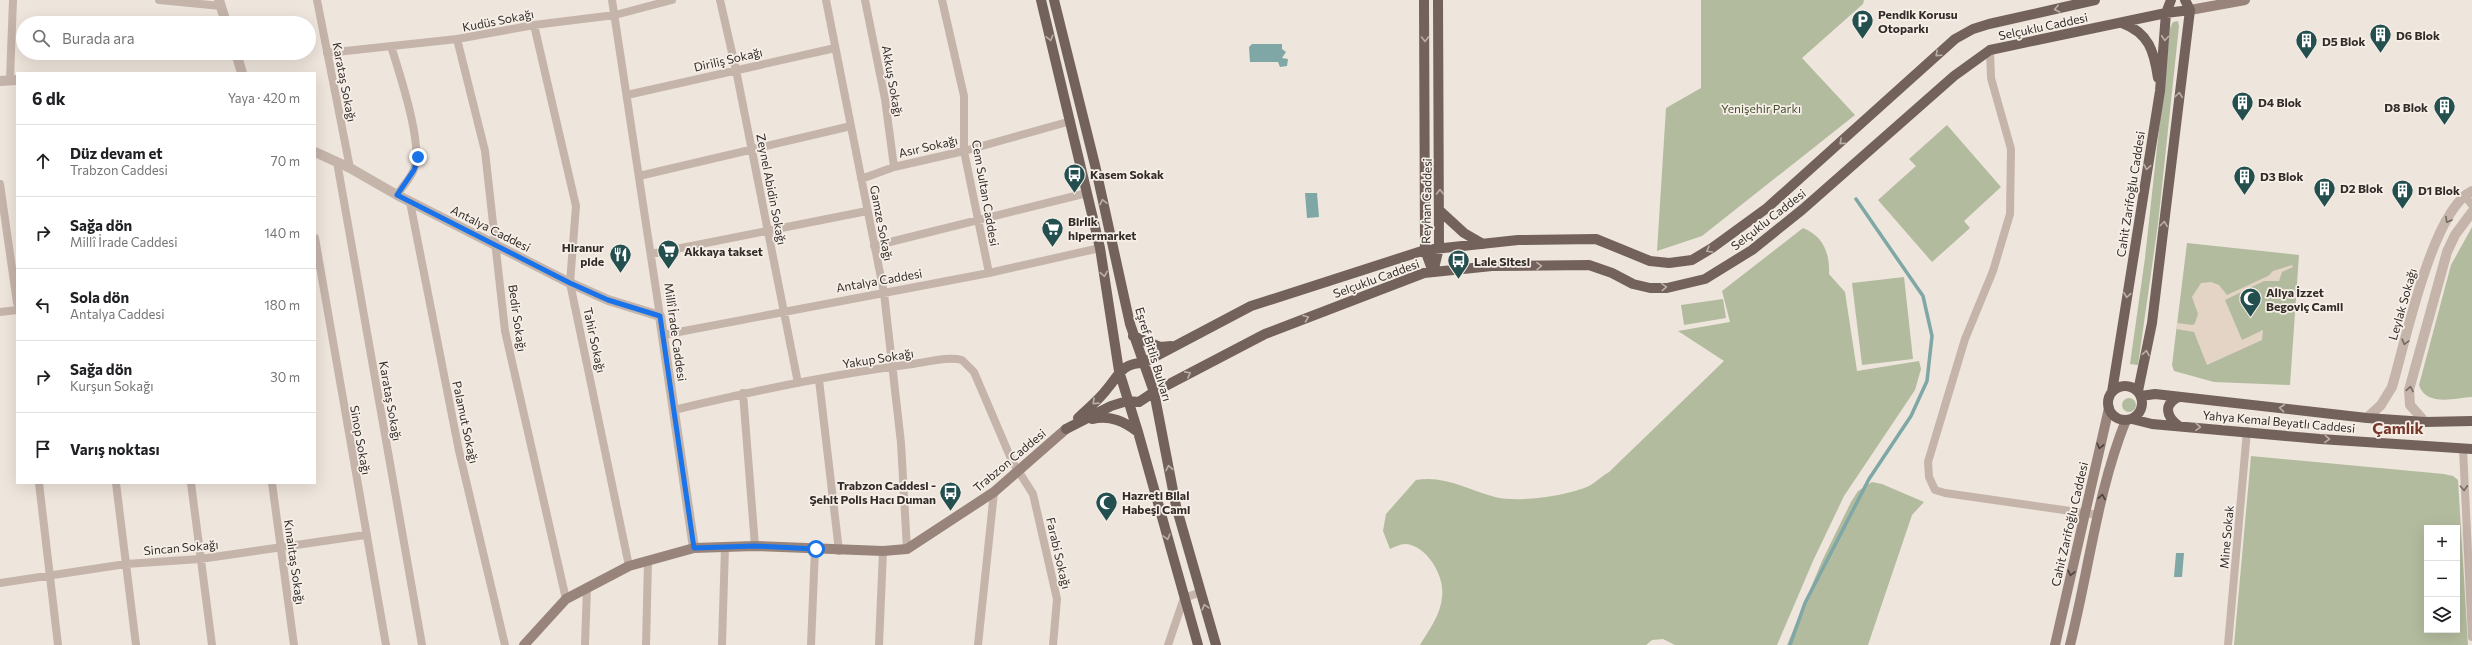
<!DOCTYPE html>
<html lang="tr">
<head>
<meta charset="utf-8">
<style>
  body { margin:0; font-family:Commissioner,sans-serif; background:#f6f6f6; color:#202124 }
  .controls { position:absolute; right:12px; bottom:12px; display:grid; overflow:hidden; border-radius:0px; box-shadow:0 4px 16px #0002 }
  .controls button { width:36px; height:36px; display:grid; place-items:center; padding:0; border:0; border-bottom:1px solid #e0e0e0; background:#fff; color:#202124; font:20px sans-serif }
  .stop { position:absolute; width:12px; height:12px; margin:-9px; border:3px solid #1a73e8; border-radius:50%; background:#fff }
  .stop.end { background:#1a73e8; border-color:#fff; box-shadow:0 1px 4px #0008 }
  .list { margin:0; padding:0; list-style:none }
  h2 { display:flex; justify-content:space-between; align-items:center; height:52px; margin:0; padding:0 16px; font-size:17px }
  h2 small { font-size:13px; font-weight:400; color:#757577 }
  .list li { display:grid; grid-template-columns:26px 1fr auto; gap:12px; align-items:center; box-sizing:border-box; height:72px; padding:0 16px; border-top:1px solid #e0e0e0 }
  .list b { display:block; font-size:15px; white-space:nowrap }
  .list p { margin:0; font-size:13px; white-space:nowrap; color:#757577 }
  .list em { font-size:13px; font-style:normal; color:#757577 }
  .icon { flex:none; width:22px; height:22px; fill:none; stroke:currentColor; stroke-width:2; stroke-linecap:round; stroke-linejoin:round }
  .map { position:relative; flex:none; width:2472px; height:645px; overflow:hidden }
  .search { position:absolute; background:#fff; box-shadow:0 4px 16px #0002; left:16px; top:16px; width:300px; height:44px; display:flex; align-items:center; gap:10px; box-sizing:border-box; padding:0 14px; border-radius:22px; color:#757577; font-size:15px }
  .panel { position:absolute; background:#fff; box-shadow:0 4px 16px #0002; left:16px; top:72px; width:300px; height:412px; border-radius:0px }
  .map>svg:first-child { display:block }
  .green { fill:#b3bb9e; fill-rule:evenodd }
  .plaza { fill:#e4d4c5 }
  .water { fill:#7fa7a6 }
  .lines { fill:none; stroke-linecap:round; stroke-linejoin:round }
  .stream { stroke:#7fa7a6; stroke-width:3.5 }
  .minor { stroke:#c5b4aa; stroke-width:8 }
  .tertiary { stroke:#c5b4aa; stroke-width:10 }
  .secondary { stroke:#98847b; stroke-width:10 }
  .primary { stroke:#73625b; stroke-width:10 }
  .oneway { stroke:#bbb0a9 }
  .oneway2 { stroke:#756962 }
  .oneway3 { stroke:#4c413d }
  .route { stroke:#1a73e8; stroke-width:5 }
  .labels { text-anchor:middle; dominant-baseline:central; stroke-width:3.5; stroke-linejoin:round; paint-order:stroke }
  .poi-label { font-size:12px; font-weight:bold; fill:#332b28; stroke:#f6efe8; text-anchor:start }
  .street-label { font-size:12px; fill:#332b28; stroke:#f6efe8 }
  .park-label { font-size:12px; fill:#454e2f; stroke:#f6efe8 }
  .district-label { font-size:16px; font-weight:bold; fill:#77392c; stroke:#f6efe8 }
</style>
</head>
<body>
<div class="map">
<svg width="2472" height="645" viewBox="0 0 2472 645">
  <rect width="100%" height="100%" fill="#eee5dc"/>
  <path class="green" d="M1701,0H1864L1863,4L1802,58L1855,115L1702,236L1657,251L1666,108L1701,88Z
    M2178,21L2179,26L2158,224L2138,365L2130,364L2145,258L2170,28L2173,22Z
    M1947,125L2001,187L1964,221L1970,228L1932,262L1878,200L1916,166L1909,159Z
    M2472,227V397C2455,398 2426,407 2419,385L2451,265Z
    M1803,228C1823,236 1830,253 1829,274L1845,292L1857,371L1919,361L1921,369L1915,390L1844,496L1813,561L1777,645H1675L1663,639L1652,640L1646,645H1420C1429,630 1441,614 1442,597C1445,578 1430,551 1411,545C1403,542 1397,546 1390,549L1383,531L1386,514L1416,480C1444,475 1469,490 1495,497C1518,503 1567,496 1589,486C1596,482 1602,476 1609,472L1724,361L1678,331L1730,322L1722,291Z
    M2187,243L2299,255L2290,385L2214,382L2174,371L2172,365Z
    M1904,277L1913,359L1862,365L1852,283Z
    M1723,299L1726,318L1684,325L1681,305Z
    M2122 405a7 7 0 1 1 14 0a7 7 0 1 1-14 0Z
    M2251,456L2444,474L2453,476L2458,480L2468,645H2234ZM2427,528H2457V630H2427Z
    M1872,482L1882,484L1924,502L1912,515L1868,645H1787L1822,561L1851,502L1858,491Z"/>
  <path class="plaza" d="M2292,265L2293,267L2282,272L2279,281H2264L2225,300L2242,340L2263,330L2262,340L2207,365L2194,332L2176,329L2177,323L2193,325L2195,323L2198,314L2192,297L2201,283L2211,282L2219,285L2227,295L2268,276L2273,271Z"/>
  <path class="water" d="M1252,44H1282V49L1286,52L1282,58L1288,59L1287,66L1280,67L1278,62H1250L1249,47Z
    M1305,193H1317L1319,217L1307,218Z
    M2176,553H2184L2182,577H2174Z"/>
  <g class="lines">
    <path class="stream" d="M1790,645L1805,603L1869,479L1911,416L1927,381L1932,336L1923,296L1856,199"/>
    <path class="minor" d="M159,0L221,6
      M317,0L350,168
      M612,0L660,316
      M720,0L736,70L798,383
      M826,0L884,293L901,443L907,549
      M865,0L885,99L894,167
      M942,0L964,96V151L989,273
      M534,25L576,206L570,283L629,566
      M457,39L485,151L505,331L566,599
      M391,46C399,72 424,146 414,169C411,178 402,187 397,195
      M1990,50L1991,78L2011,149L2010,214L1993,271L1965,339L1928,462L1929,477L1935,490L1945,493L2099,515
      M327,53L457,39L534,25L615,15L672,0
      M10,79L13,0
      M627,95L835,48
      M337,162L422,645
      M639,176L851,126
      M861,179L894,167L964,151L1071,121
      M0,184L17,303
      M2464,195L2472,205
      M410,202L459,451L505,645
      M315,238L386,645
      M874,246L1087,193
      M651,254L867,211
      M0,312L17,310
      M663,335L989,273L1100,248
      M819,380L839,551
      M743,393L755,546
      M674,410C753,391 833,374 913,364C928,362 948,356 962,360L974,372L1012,461L1033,494L1057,599L1053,645
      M2463,449L2472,637
      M39,483L58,645
      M116,483L136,645
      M191,483L212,645
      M272,483L294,645
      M0,583L126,564L200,559L365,535
      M585,645L587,587
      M646,645L648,561
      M722,645L725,547
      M811,645L815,549
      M879,645L883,551
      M978,645L994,492
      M1168,645L1184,598L1201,592
      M2228,645L2247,431"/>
    <path class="tertiary" d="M219,0L226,23
      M236,53L242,73
      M0,81L17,80
      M315,152L350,168L397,195L570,283L608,300L660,316L694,548
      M2367,418L2381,405L2392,387C2405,344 2432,210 2472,191
      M2425,422L2410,405L2409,390L2447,252L2455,235L2472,212"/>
    <path class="secondary" d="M2190,10L2245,0
      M524,645L566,599L629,566L694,548L755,546L883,551L907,549L994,492L1066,429
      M2055,645L2109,408
      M2070,645C2089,570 2097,492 2126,420"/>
    <path class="primary" d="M1041,0L1100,248L1119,371L1138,432L1198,645
      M1054,0L1095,165L1130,324L1154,392L1176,506L1216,645
      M1424,0L1425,250L1433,272
      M2185,0L2190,10
      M2122,23C2149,33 2154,51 2158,78
      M1440,211L1464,233L1483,244
      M1433,272L1439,248L1438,0
      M1133,336L1160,347L1171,346
      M2108 403a17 17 0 1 1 34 0a17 17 0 1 1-34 0Z
      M2138,391L2152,323L2190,10
      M2112,392L2160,91L2166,13L2171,0
      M2141,396L2155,394L2367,418L2425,422L2472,421
      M1078,418C1087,409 1099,400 1107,389C1119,375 1122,363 1143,363L1251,306L1425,250L1518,240L1596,239L1650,261L1669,263L1692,260L1712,248L1767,208L1955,39L1973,29L1989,24L2095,0
      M1092,419C1110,415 1124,421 1138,432
      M2132,419L2152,424L2320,439L2472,449
      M2179,426C2166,417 2163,404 2179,397
      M1066,429L1111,406L1127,401L1139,402L1154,392L1265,334L1424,273L1492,266L1589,265L1612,273L1633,284L1650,288H1667L1705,279L1752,250L1803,209L1954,76L1990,50L2166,13L2190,10"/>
  </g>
  <defs><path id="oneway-chevron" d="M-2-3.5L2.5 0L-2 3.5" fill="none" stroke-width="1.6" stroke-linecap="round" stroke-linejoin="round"/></defs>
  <g class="oneway">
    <use href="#oneway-chevron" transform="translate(2057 9) rotate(167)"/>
    <use href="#oneway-chevron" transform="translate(1050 38) rotate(76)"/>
    <use href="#oneway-chevron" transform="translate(2165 38) rotate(94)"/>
    <use href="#oneway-chevron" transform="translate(1425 39) rotate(89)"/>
    <use href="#oneway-chevron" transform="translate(1938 54) rotate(138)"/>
    <use href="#oneway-chevron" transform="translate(2179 95) rotate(-83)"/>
    <use href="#oneway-chevron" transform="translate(1842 142) rotate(138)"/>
    <use href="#oneway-chevron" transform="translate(2147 167) rotate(99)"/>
    <use href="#oneway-chevron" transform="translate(1440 192) rotate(-90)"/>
    <use href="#oneway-chevron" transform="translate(1103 202) rotate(-102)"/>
    <use href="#oneway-chevron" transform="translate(2164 224) rotate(-83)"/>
    <use href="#oneway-chevron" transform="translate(1709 250) rotate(150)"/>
    <use href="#oneway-chevron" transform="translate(1539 266) rotate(-1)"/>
    <use href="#oneway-chevron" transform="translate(1104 274) rotate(80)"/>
    <use href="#oneway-chevron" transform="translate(1664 287) rotate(-3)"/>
    <use href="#oneway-chevron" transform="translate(2127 295) rotate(99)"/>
    <use href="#oneway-chevron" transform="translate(1306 318) rotate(-21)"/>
    <use href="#oneway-chevron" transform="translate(2146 353) rotate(-79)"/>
    <use href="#oneway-chevron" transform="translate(1188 374) rotate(-28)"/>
    <use href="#oneway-chevron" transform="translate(1095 402) rotate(136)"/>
    <use href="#oneway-chevron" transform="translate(2282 408) rotate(-174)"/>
    <use href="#oneway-chevron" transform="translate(2198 427) rotate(4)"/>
    <use href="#oneway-chevron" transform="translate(2327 439) rotate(4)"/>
    <use href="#oneway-chevron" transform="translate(1169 468) rotate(-101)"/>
    <use href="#oneway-chevron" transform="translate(1167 537) rotate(75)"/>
    <use href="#oneway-chevron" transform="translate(1205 607) rotate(-106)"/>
  </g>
  <g class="oneway2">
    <use href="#oneway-chevron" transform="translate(2448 220) rotate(120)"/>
    <use href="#oneway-chevron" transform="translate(2405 342) rotate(105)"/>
    <use href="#oneway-chevron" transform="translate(2410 389) rotate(-80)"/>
    <use href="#oneway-chevron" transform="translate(2464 488) rotate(87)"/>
  </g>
  <g class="oneway3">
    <use href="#oneway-chevron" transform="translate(2100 446) rotate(104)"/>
    <use href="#oneway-chevron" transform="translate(2102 497) rotate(-81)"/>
    <use href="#oneway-chevron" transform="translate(2071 573) rotate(102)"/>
  </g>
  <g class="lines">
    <path class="route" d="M418,157L414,170L397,195L570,283L608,300L660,316L694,548L755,546L816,549"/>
  </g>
  <defs>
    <symbol id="parking-pin" viewBox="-11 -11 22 30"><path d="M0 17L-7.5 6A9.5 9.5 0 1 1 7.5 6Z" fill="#234f4f" stroke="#f6efe8"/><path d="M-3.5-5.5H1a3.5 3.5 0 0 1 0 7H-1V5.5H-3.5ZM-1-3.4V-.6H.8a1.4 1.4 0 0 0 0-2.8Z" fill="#fff"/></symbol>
    <symbol id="building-pin" viewBox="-11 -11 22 30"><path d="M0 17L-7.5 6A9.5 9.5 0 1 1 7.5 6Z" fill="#234f4f" stroke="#f6efe8"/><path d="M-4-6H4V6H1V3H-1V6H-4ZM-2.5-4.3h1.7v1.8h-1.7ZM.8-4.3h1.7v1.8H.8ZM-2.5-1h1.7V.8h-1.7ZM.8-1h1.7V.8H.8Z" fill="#fff"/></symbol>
    <symbol id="bus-pin" viewBox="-11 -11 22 30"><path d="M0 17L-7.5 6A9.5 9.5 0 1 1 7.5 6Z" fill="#234f4f" stroke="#f6efe8"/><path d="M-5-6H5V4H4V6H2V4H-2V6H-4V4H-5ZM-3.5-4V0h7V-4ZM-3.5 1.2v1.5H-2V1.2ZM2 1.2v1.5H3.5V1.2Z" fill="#fff"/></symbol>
    <symbol id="supermarket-pin" viewBox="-11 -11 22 30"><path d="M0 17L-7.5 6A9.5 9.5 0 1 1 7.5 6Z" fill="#234f4f" stroke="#f6efe8"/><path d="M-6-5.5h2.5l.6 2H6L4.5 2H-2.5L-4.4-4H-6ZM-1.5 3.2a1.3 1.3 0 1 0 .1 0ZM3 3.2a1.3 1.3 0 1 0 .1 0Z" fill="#fff"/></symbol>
    <symbol id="restaurant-pin" viewBox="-11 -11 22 30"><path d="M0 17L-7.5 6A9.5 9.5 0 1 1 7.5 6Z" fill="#234f4f" stroke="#f6efe8"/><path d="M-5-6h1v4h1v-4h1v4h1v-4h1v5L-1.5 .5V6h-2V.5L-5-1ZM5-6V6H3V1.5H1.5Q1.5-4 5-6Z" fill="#fff"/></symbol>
    <symbol id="mosque-pin" viewBox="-11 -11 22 30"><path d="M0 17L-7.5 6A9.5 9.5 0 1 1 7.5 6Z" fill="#234f4f" stroke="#f6efe8"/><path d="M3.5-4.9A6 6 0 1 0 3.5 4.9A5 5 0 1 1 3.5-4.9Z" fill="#fff"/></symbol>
  </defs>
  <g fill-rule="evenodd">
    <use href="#parking-pin" x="1850" y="8" width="25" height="34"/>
    <use href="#building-pin" x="2368" y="22" width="25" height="34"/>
    <use href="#building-pin" x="2294" y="28" width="25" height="34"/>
    <use href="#building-pin" x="2230" y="90" width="25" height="34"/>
    <use href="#building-pin" x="2432" y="94" width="25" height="34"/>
    <use href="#bus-pin" x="1062" y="162" width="25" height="34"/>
    <use href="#building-pin" x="2232" y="164" width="25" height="34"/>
    <use href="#building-pin" x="2312" y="176" width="25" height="34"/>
    <use href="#building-pin" x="2390" y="178" width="25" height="34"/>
    <use href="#supermarket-pin" x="1040" y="216" width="25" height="34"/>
    <use href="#supermarket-pin" x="656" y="238" width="25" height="34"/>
    <use href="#restaurant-pin" x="608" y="242" width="25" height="34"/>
    <use href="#bus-pin" x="1446" y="248" width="25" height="34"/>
    <use href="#mosque-pin" x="2238" y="286" width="25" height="34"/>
    <use href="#bus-pin" x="938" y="480" width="25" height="34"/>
    <use href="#mosque-pin" x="1094" y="490" width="25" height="34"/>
  </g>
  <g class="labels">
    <g class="poi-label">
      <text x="1878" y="14">Pendik Korusu<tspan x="1878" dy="14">Otoparkı</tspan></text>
      <text x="2396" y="35">D6 Blok</text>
      <text x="2322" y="41">D5 Blok</text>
      <text x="2258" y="102">D4 Blok</text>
      <text x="2428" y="107" text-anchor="end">D8 Blok</text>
      <text x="1090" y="174">Kasem Sokak</text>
      <text x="2260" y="176">D3 Blok</text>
      <text x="2340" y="188">D2 Blok</text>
      <text x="2418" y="190">D1 Blok</text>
      <text x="1068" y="221">Birlik<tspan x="1068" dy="14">hipermarket</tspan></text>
      <text x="604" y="247" text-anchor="end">Hiranur<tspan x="604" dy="14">pide</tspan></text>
      <text x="684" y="251">Akkaya takset</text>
      <text x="1474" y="261">Lale Sitesi</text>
      <text x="2266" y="292">Aliya İzzet<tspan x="2266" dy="14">Begoviç Camii</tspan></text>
      <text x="936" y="485" text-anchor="end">Trabzon Caddesi -<tspan x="936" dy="14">Şehit Polis Hacı Duman</tspan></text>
      <text x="1122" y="495">Hazreti Bilal<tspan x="1122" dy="14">Habeşi Cami</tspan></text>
    </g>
    <g class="street-label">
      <text transform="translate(498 20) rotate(-11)">Kudüs Sokağı</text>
      <text transform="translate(2043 26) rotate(-12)">Selçuklu Caddesi</text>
      <text transform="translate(728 59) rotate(-13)">Diriliş Sokağı</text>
      <text transform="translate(893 81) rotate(80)">Akkuş Sokağı</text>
      <text transform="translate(345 82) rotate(79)">Karataş Sokağı</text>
      <text transform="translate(928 146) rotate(-13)">Asır Sokağı</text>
      <text transform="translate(772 189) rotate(79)">Zeynel Abidin Sokağı</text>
      <text transform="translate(986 193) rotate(80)">Cem Sultan Caddesi</text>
      <text transform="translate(2130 194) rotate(-81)">Cahit Zarifoğlu Caddesi</text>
      <text transform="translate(1426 201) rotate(-89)">Reyhan Caddesi</text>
      <text transform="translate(1768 219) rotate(-38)">Selçuklu Caddesi</text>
      <text transform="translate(882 223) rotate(79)">Gamze Sokağı</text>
      <text transform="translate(491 228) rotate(27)">Antalya Caddesi</text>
      <text transform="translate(1376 278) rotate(-20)">Selçuklu Caddesi</text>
      <text transform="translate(879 280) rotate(-10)">Antalya Caddesi</text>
      <text transform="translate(2402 304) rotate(-74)">Leylak Sokağı</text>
      <text transform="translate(518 318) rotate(82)">Bedir Sokağı</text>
      <text transform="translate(676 332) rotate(82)">Millî İrade Caddesi</text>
      <text transform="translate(595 340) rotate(78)">Tahir Sokağı</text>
      <text transform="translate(1154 354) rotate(73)">Eşref Bitlis Bulvarı</text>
      <text transform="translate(878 358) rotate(-9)">Yakup Sokağı</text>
      <text transform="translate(391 401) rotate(80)">Karataş Sokağı</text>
      <text transform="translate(2279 421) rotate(5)">Yahya Kemal Beyatlı Caddesi</text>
      <text transform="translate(466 422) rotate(78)">Palamut Sokağı</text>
      <text transform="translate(361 440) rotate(80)">Sinop Sokağı</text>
      <text transform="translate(1009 460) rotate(-40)">Trabzon Caddesi</text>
      <text transform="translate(2069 524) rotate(-77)">Cahit Zarifoğlu Caddesi</text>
      <text transform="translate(2226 537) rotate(-85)">Mine Sokak</text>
      <text transform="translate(181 547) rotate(-5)">Sincan Sokağı</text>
      <text transform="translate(1059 553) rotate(77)">Farabi Sokağı</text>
      <text transform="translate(295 562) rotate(82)">Kınalıtaş Sokağı</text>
    </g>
    <g class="park-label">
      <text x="1761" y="108">Yenişehir Parkı</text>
    </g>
    <g class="district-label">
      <text x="2398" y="427">Çamlık</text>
    </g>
  </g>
</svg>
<div class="controls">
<button>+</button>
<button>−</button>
<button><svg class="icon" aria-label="layers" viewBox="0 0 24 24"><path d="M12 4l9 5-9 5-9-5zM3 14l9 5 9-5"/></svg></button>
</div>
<div class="stop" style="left:816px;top:549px"></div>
<div class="stop end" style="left:418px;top:157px"></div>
<div class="search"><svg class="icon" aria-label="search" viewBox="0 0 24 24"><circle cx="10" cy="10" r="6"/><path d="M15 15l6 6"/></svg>Burada ara</div>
<section class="panel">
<h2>6 dk<small>Yaya · 420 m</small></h2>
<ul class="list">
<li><svg class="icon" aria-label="ahead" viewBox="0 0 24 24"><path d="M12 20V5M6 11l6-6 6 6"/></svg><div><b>Düz devam et</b><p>Trabzon Caddesi</p></div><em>70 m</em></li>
<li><svg class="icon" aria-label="right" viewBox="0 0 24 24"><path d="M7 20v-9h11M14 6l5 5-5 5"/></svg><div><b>Sağa dön</b><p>Millî İrade Caddesi</p></div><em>140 m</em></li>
<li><svg class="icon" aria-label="left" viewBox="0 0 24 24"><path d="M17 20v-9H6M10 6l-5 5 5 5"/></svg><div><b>Sola dön</b><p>Antalya Caddesi</p></div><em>180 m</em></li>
<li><svg class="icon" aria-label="right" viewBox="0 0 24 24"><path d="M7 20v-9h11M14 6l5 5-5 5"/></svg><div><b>Sağa dön</b><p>Kurşun Sokağı</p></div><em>30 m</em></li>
<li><svg class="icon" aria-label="arrive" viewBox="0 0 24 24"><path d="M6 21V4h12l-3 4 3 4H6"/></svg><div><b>Varış noktası</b></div></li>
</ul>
</section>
</div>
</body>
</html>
